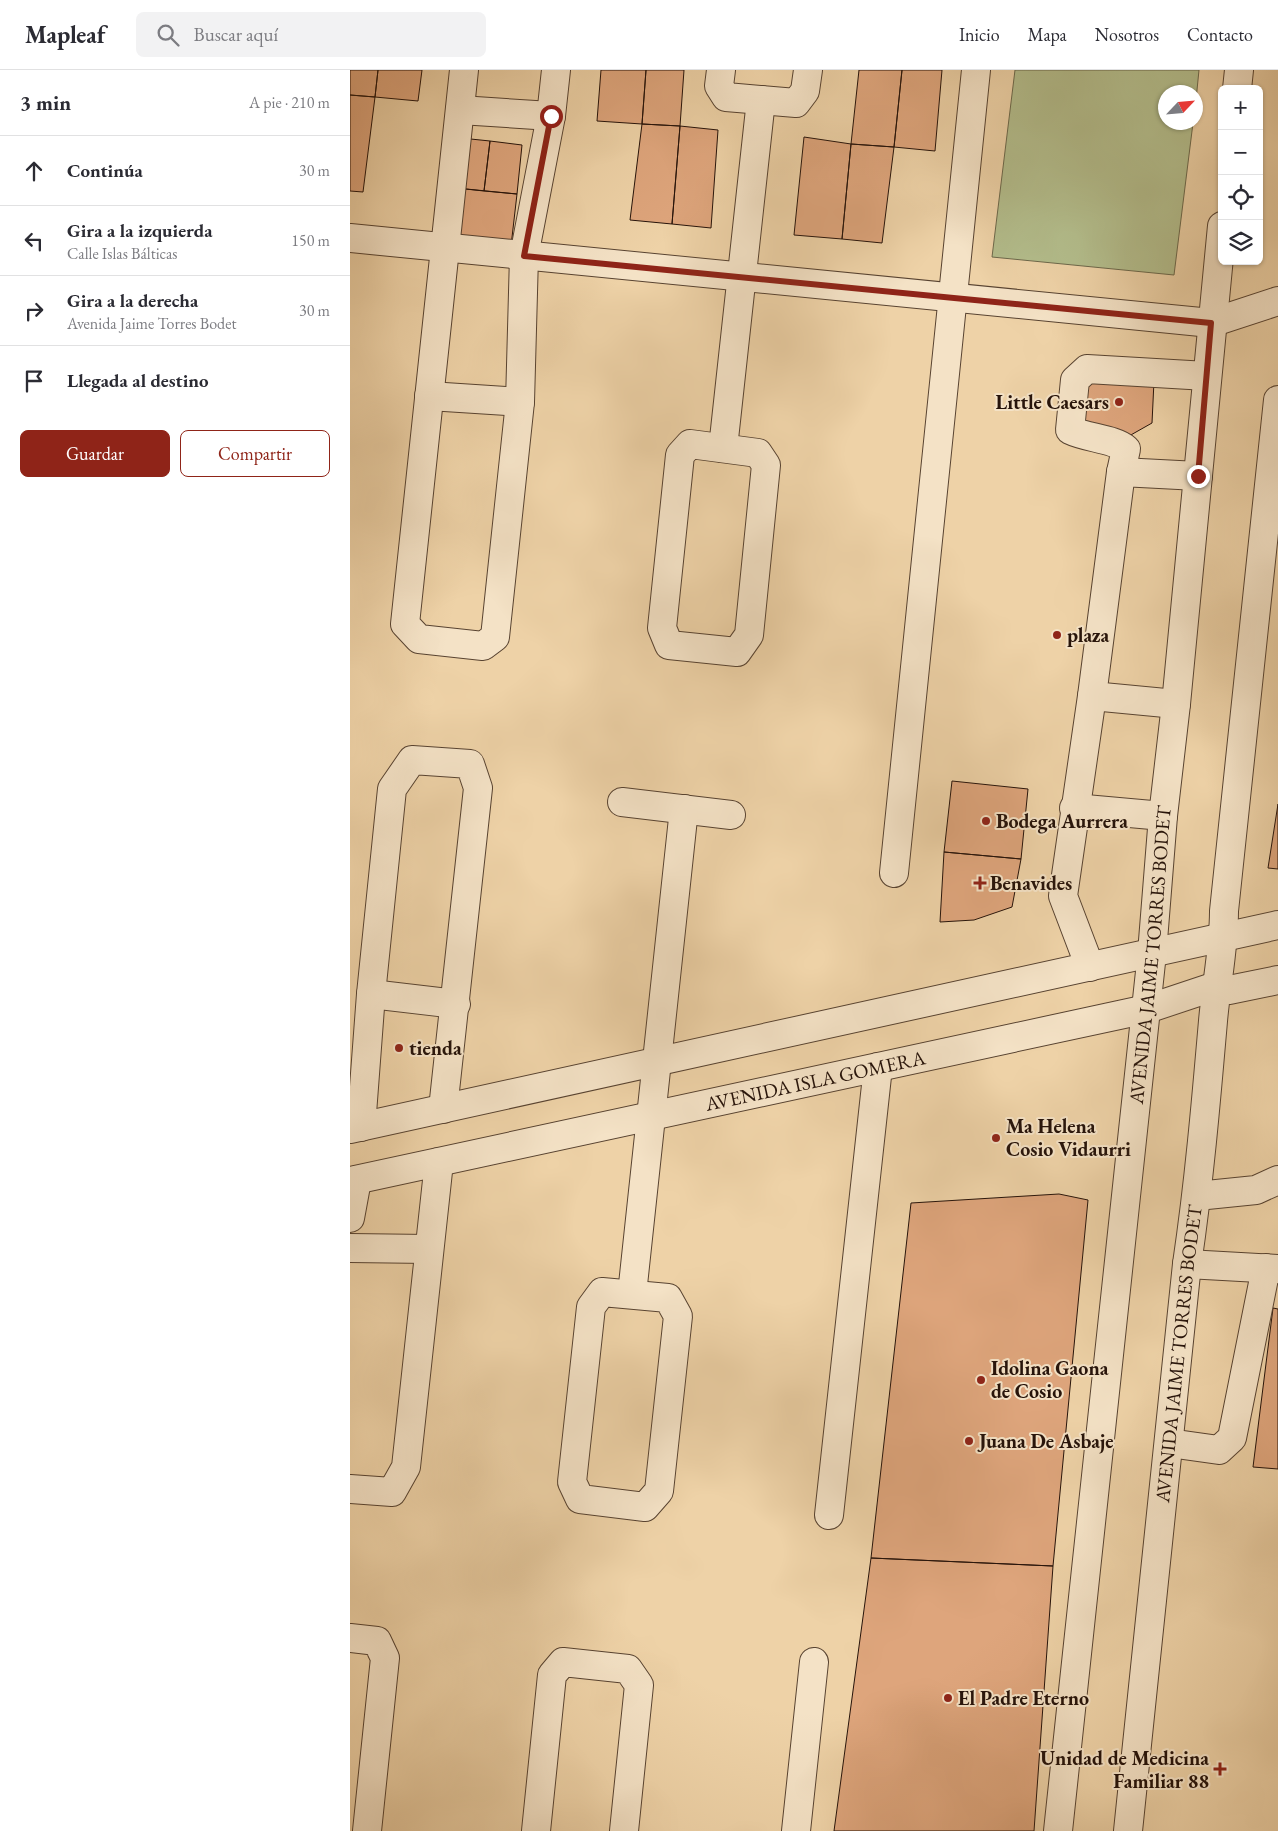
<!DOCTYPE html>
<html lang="es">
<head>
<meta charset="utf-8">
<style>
  body { margin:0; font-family:"EB Garamond",serif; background:#f2f2f3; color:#2b2b33 }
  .controls { position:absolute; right:15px; top:15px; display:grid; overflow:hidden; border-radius:8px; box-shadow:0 1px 4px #0004 }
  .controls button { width:45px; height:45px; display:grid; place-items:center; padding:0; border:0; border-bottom:1px solid #e1e1e2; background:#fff; color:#2b2b33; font:25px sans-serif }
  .compass { position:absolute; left:808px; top:15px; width:45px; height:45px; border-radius:50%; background:#fff; box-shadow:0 1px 4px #0004; rotate:64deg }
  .stop { position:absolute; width:15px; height:15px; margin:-11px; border:4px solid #8f2418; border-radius:50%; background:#fff }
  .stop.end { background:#8f2418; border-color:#fff; box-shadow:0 1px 5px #0008 }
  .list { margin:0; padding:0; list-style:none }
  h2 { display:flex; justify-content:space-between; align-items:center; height:65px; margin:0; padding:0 20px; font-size:21px }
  h2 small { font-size:16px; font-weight:400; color:#7c7c81 }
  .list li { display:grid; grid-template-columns:32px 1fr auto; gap:15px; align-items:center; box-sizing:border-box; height:70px; padding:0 20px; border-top:1px solid #e1e1e2 }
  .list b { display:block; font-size:19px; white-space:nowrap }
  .list p { margin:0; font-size:16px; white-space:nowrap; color:#7c7c81 }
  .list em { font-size:16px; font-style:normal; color:#7c7c81 }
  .actions { display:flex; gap:10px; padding:15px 20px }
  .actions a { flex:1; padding:11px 0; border:1px solid #8f2418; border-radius:8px; text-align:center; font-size:18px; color:#8f2418 }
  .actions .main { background:#8f2418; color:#fff }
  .icon { flex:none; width:28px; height:28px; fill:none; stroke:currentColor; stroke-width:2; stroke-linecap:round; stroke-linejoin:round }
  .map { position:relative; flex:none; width:928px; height:1761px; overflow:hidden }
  header { display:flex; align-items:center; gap:30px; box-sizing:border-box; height:70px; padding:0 25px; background:#fff; border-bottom:1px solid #e1e1e2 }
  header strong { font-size:24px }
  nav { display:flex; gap:28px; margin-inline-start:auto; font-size:18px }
  .search { width:350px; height:45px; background:#f2f2f3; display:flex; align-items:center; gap:12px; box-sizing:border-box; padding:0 18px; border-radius:8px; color:#7c7c81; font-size:19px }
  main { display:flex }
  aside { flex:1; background:#fff }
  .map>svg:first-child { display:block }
  .green { fill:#b3bd8c; stroke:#6c684b }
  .building { fill:#dea57c; stroke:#26130a }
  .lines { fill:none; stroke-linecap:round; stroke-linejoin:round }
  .minor-casing { stroke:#584331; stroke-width:30 }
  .minor { stroke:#f4e2c6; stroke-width:28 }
  .route { stroke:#8f2418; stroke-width:6 }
  .poi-dot { fill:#8f2418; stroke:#f4e2c6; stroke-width:2 }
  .labels { text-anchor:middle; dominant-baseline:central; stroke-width:4; stroke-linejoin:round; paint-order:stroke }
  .poi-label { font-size:20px; font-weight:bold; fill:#26130a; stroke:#f4e2c6; text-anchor:start }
  .street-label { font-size:20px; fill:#26130a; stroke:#f4e2c6 }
</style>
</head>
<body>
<header>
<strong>Mapleaf</strong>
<div class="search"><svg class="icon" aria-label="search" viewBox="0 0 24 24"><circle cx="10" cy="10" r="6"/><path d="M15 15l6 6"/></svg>Buscar aquí</div>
<nav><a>Inicio</a><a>Mapa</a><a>Nosotros</a><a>Contacto</a></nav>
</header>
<main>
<aside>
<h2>3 min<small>A pie · 210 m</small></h2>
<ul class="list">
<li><svg class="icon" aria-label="ahead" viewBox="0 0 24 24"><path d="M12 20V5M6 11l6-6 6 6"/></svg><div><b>Continúa</b></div><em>30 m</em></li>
<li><svg class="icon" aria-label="left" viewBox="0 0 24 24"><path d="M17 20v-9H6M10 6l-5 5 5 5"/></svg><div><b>Gira a la izquierda</b><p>Calle Islas Bálticas</p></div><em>150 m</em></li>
<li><svg class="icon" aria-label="right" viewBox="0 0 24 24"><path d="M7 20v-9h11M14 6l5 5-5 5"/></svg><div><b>Gira a la derecha</b><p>Avenida Jaime Torres Bodet</p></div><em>30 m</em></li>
<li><svg class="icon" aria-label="arrive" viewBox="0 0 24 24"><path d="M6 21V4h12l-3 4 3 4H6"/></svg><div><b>Llegada al destino</b></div></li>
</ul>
<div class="actions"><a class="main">Guardar</a><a>Compartir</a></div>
</aside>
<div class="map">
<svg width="928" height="1761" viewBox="0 0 928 1761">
  <rect width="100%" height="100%" fill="#eed2a7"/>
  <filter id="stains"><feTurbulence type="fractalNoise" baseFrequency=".004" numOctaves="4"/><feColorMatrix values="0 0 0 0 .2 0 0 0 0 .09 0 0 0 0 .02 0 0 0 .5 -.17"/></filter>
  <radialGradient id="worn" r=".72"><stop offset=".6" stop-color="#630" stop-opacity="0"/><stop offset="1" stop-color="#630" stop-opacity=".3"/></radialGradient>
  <path class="green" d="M665,0H849L846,30V22H816V52L843,53L824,205L642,187Z"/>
  <path class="building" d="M0,0H28L25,27L0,25Z
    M28,0H72L68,31L25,27Z
    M251,0H296L292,54L247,51Z
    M296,0H334L330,56L292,54Z
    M509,0H552L544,77L501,74Z
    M552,0H592L585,81L544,77Z
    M0,25L25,27L13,122L0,121Z
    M292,54L330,56L322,154L280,150Z
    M330,56L368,60L361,158L322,154Z
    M454,67L501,74L492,169L444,165Z
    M111,68L140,71L134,121L106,118Z
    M140,71L172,75L167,124L134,121Z
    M501,74L544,77L532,173L492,169Z
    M106,118L167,124L161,176L102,169Z
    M738,305L804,311L802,353L779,366L731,357Z
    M602,711L678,719L671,789L594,782Z
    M928,734V799L918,798Z
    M594,782L671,789L662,837L624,850L590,852Z
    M709,1124L738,1130L703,1496L521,1488L561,1133Z
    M923,1238L928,1239V1399L903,1397Z
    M521,1488L703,1496L684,1761H484Z"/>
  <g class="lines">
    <defs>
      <g id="minor">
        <path d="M114,0L55,554L69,569L133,576L145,567L170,332L174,186L201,46L206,0"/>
        <path d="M371,0L369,16L376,27L446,33L455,21L458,0"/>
        <path d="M887,19L889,0"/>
        <path d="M110,40L201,46"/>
        <path d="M0,168L861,253L928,231"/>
        <path d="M79,326L170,332"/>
        <path d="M340,374L408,383L416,395L399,565L387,582L319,575L312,558L330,385Z"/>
        <path d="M373,378L411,30"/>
        <path d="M771,402L776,379C765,369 736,368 720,360L725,310L737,299L857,306"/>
        <path d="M742,626L826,634"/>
        <path d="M272,732L381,745"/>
        <path d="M724,738L813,746"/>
        <path d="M544,803L626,0"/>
        <path d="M740,897L713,826L742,626L771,402L848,406"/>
        <path d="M21,924L106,934"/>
        <path d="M11,1057L21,924L42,719L62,690L120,694L128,718L93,1039"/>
        <path d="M0,1059L928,855"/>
        <path id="s1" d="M0,1111L797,939L866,916L879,920L928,910"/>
        <path d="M847,1126L906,1120L928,1110"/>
        <path d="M0,1148L7,1110"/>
        <path d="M0,1178L79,1179"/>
        <path d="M837,1194L928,1199"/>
        <path d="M252,1222L318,1228L328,1246L309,1421L295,1437L230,1429L222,1412L241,1237Z"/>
        <path d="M282,1224L334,739"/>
        <path d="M819,1373L869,1380L882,1368L916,1198"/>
        <path d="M0,1419L42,1422L56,1397L89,1092"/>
        <path d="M479,1445L528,997"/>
        <path d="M0,1568L27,1571L35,1588L17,1761"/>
        <path d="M186,1761L202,1605L213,1592L278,1599L289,1615L274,1761"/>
        <path d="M446,1761L464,1592"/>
        <path id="s2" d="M708,1761L802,883L813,746L826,634L872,156"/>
        <path id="s3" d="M778,1761L837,1194C849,1113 856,1032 863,951C866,915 874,878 874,841L928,330"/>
      </g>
    </defs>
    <use href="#minor" class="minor-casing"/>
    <use href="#minor" class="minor"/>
  </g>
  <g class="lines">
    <path class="route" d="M201,46L174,186L861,253L848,406"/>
  </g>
  <g class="poi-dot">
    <circle cx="769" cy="332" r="5"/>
    <circle cx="707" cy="565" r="5"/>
    <circle cx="636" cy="751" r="5"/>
    <path d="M627.5 805.5h5v5h5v5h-5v5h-5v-5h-5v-5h5z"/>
    <circle cx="49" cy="978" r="5"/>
    <circle cx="646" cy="1068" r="5"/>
    <circle cx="631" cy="1310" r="5"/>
    <circle cx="619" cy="1371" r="5"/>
    <circle cx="598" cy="1628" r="5"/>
    <path d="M867.5 1691.5h5v5h5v5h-5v5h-5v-5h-5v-5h5z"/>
  </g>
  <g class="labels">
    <g class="poi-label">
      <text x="759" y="332" text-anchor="end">Little Caesars</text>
      <text x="717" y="565">plaza</text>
      <text x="646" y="751">Bodega Aurrera</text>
      <text x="640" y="813">Benavides</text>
      <text x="59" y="978">tienda</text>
      <text x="656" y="1056">Ma Helena<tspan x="656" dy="23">Cosio Vidaurri</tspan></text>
      <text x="641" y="1298">Idolina Gaona<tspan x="641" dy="23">de Cosio</tspan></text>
      <text x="629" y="1371">Juana De Asbaje</text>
      <text x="608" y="1628">El Padre Eterno</text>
      <text x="859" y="1688" text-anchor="end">Unidad de Medicina<tspan x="859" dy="23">Familiar 88</tspan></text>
    </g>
    <g class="street-label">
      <text stroke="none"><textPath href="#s2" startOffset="881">AVENIDA JAIME TORRES BODET</textPath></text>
      <text stroke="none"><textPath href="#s1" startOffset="476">AVENIDA ISLA GOMERA</textPath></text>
      <text stroke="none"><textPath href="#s3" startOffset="480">AVENIDA JAIME TORRES BODET</textPath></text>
    </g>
  </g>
  <rect width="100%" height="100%" filter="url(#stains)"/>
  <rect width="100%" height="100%" fill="url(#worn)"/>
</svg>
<div class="controls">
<button>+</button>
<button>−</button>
<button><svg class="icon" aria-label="locate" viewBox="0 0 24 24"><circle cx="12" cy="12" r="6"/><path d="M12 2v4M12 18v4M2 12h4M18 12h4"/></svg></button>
<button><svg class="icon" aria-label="layers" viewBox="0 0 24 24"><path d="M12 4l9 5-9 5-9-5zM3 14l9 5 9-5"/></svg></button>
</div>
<svg class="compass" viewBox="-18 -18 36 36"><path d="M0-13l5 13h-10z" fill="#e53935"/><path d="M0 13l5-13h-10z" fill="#7c7c81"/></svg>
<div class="stop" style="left:201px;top:46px"></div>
<div class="stop end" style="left:848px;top:406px"></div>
</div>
</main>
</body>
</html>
